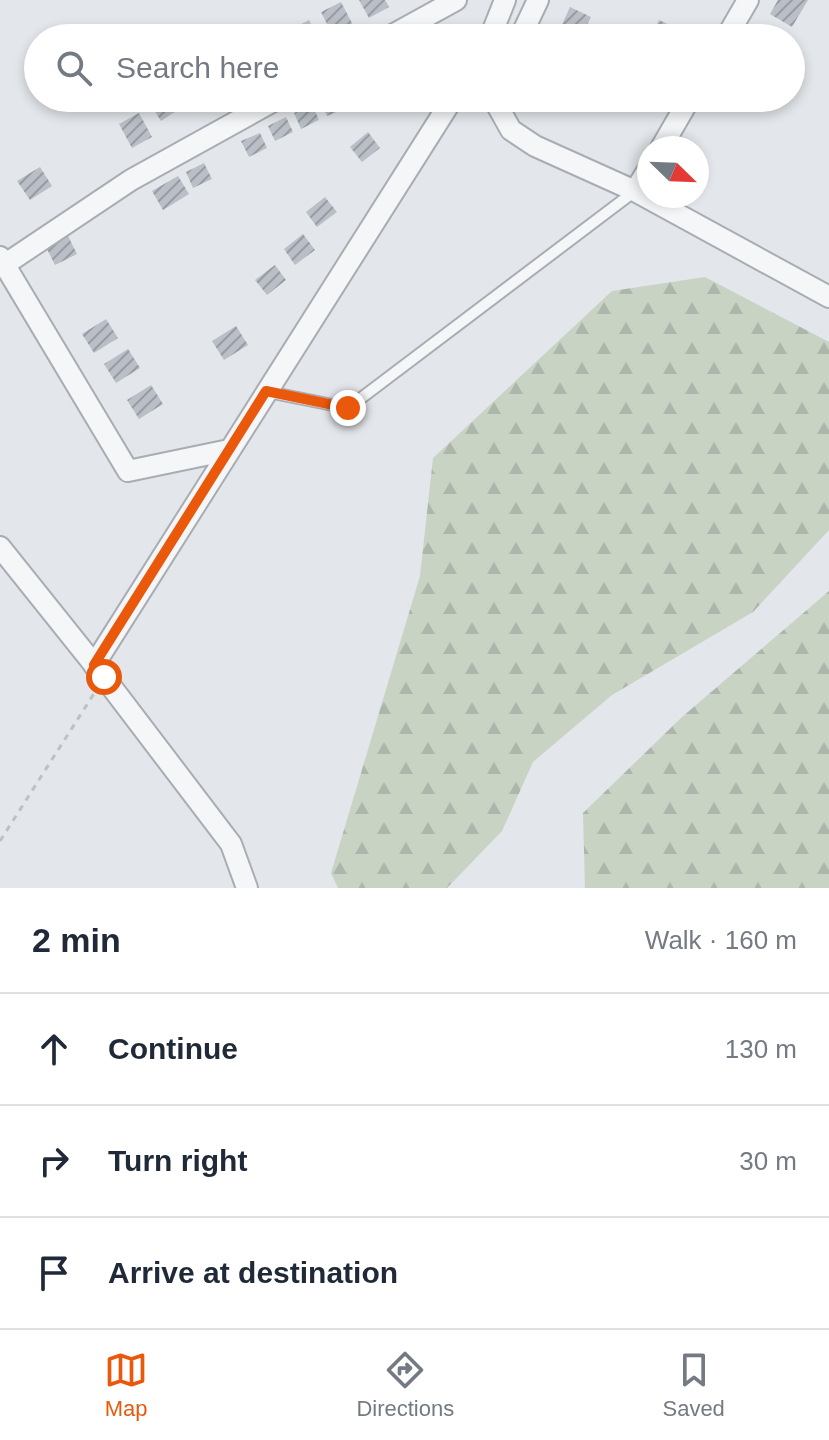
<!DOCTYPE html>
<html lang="en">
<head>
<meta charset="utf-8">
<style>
  body { margin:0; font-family:Helvetica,sans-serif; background:#f2f2f3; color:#1f2937 }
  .compass { position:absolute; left:637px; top:136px; width:72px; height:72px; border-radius:50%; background:#fff; box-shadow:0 4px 12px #0003; rotate:113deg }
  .stop { position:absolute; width:24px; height:24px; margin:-18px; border:6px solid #ea580c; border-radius:50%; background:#fff }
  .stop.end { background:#ea580c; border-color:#fff; box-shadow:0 2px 8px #0008 }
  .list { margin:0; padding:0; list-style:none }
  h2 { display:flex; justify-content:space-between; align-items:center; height:104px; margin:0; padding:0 32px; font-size:34px }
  h2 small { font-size:26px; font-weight:400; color:#747a83 }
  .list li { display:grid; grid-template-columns:52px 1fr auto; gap:24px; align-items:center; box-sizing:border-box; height:112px; padding:0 32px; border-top:2px solid #e0e1e3 }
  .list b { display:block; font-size:30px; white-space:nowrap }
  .list em { font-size:26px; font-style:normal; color:#747a83 }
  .icon { flex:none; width:44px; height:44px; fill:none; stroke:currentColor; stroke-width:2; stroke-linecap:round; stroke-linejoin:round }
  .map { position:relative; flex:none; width:829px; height:888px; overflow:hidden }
  .search { position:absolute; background:#fff; box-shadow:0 4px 12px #0003; left:24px; right:24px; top:24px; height:88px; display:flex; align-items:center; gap:20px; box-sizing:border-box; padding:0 28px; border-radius:44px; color:#747a83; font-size:30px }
  .sheet { height:440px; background:#fff }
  nav { display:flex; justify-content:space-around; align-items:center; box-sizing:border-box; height:112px; border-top:2px solid #e0e1e3; background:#fff; font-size:22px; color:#747a83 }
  nav a { display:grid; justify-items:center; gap:4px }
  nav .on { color:#ea580c }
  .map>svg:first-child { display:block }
  .forest { fill:url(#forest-firs) }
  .building { fill:url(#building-hatch) }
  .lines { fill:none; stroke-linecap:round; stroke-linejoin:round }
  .lane-casing { stroke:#a8adb4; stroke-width:14 }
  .street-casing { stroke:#a8adb4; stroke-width:24 }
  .path { stroke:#bdc0c5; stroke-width:3; stroke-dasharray:6 6; stroke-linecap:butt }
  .lane { stroke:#f5f6f8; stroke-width:10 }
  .street { stroke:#f5f6f8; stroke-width:20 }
  .route { stroke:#ea580c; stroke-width:10 }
</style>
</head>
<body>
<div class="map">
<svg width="829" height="888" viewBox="0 0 829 888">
  <defs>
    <pattern id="forest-firs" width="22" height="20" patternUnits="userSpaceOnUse" patternTransform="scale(2)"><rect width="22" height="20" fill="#c8d3c4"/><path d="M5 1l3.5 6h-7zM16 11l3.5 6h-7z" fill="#acb6aa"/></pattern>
    <pattern id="building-hatch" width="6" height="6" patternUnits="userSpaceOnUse" patternTransform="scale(2)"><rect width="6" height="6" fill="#babfc7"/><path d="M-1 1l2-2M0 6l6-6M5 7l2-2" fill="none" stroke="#979ca3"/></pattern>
  </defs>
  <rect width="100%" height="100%" fill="#e3e6ea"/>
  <path class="forest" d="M705,277L829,342V530L753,612L612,695L533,762L502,831L447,888H338L331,873L420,576L433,458L612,291Z
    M829,591V888H585L583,813L682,717Z"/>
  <path class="building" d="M359,0H385L389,7L369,18Z
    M778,0H808L792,27L770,14Z
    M341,2L353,25L333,36L321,12Z
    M570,7L591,17L581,37L561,27Z
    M309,20L318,38H292L288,31Z
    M659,20L680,30L676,38H650Z
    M761,26L789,38H756Z
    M155,98H179L184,106L161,121L149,102Z
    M350,98L353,105L327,116L320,99Z
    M312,104L319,120L301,129L294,113Z
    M139,113L152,137L132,148L119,124Z
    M286,117L293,132L275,141L268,126Z
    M368,132L380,148L362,162L350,147Z
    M260,133L267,148L249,157L241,141Z
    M204,163L212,179L193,188L186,172Z
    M40,167L52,186L30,200L17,181Z
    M178,176L189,194L163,210L152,191Z
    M325,197L337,212L317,227L306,212Z
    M303,234L315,250L295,265L284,249Z
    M68,236L77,254L55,265L46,247Z
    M275,265L286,280L267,295L255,280Z
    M106,319L118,338L94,353L82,334Z
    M236,326L248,345L224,360L212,341Z
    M128,349L140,368L116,383L104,364Z
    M151,385L163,404L139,419L127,400Z"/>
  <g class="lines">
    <defs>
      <path id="lane" d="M268,392L348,408L635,191"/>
      <path id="street" d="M387,38L456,0
        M490,38L505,0
        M520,38L538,0
        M726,38L748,0
        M498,98L497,105L511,130L535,146L635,191L829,297
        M661,148L690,98
        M635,191L649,168
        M0,257L128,471L229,450
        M4,265L131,180L279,98
        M0,547L104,677L231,844L247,888
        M94,665L453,98"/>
    </defs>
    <use href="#lane" class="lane-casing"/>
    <use href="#street" class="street-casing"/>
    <path class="path" d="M0,841L95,692"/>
    <use href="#lane" class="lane"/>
    <use href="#street" class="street"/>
  </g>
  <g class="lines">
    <path class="route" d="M104,677L94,665L266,391L348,408"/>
  </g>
</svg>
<svg class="compass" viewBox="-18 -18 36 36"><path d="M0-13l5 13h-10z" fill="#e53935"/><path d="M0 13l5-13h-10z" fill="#747a83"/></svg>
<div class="stop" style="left:104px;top:677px"></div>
<div class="stop end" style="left:348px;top:408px"></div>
<div class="search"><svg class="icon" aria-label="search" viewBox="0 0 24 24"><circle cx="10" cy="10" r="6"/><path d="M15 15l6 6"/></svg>Search here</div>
</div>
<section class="sheet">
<h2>2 min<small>Walk · 160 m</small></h2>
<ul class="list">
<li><svg class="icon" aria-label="ahead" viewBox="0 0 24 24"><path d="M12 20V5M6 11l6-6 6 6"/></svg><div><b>Continue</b></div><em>130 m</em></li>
<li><svg class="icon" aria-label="right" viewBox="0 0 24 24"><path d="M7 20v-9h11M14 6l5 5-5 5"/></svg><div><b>Turn right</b></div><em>30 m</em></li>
<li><svg class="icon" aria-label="arrive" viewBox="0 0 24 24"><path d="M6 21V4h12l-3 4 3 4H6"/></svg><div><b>Arrive at destination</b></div></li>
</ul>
</section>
<nav>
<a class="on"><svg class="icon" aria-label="map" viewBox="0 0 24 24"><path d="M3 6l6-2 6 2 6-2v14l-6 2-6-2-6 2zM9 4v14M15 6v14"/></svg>Map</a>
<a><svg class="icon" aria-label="directions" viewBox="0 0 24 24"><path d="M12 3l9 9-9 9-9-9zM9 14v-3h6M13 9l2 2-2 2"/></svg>Directions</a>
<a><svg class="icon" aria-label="saved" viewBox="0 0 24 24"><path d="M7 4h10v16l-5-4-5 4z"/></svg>Saved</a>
</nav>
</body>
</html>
